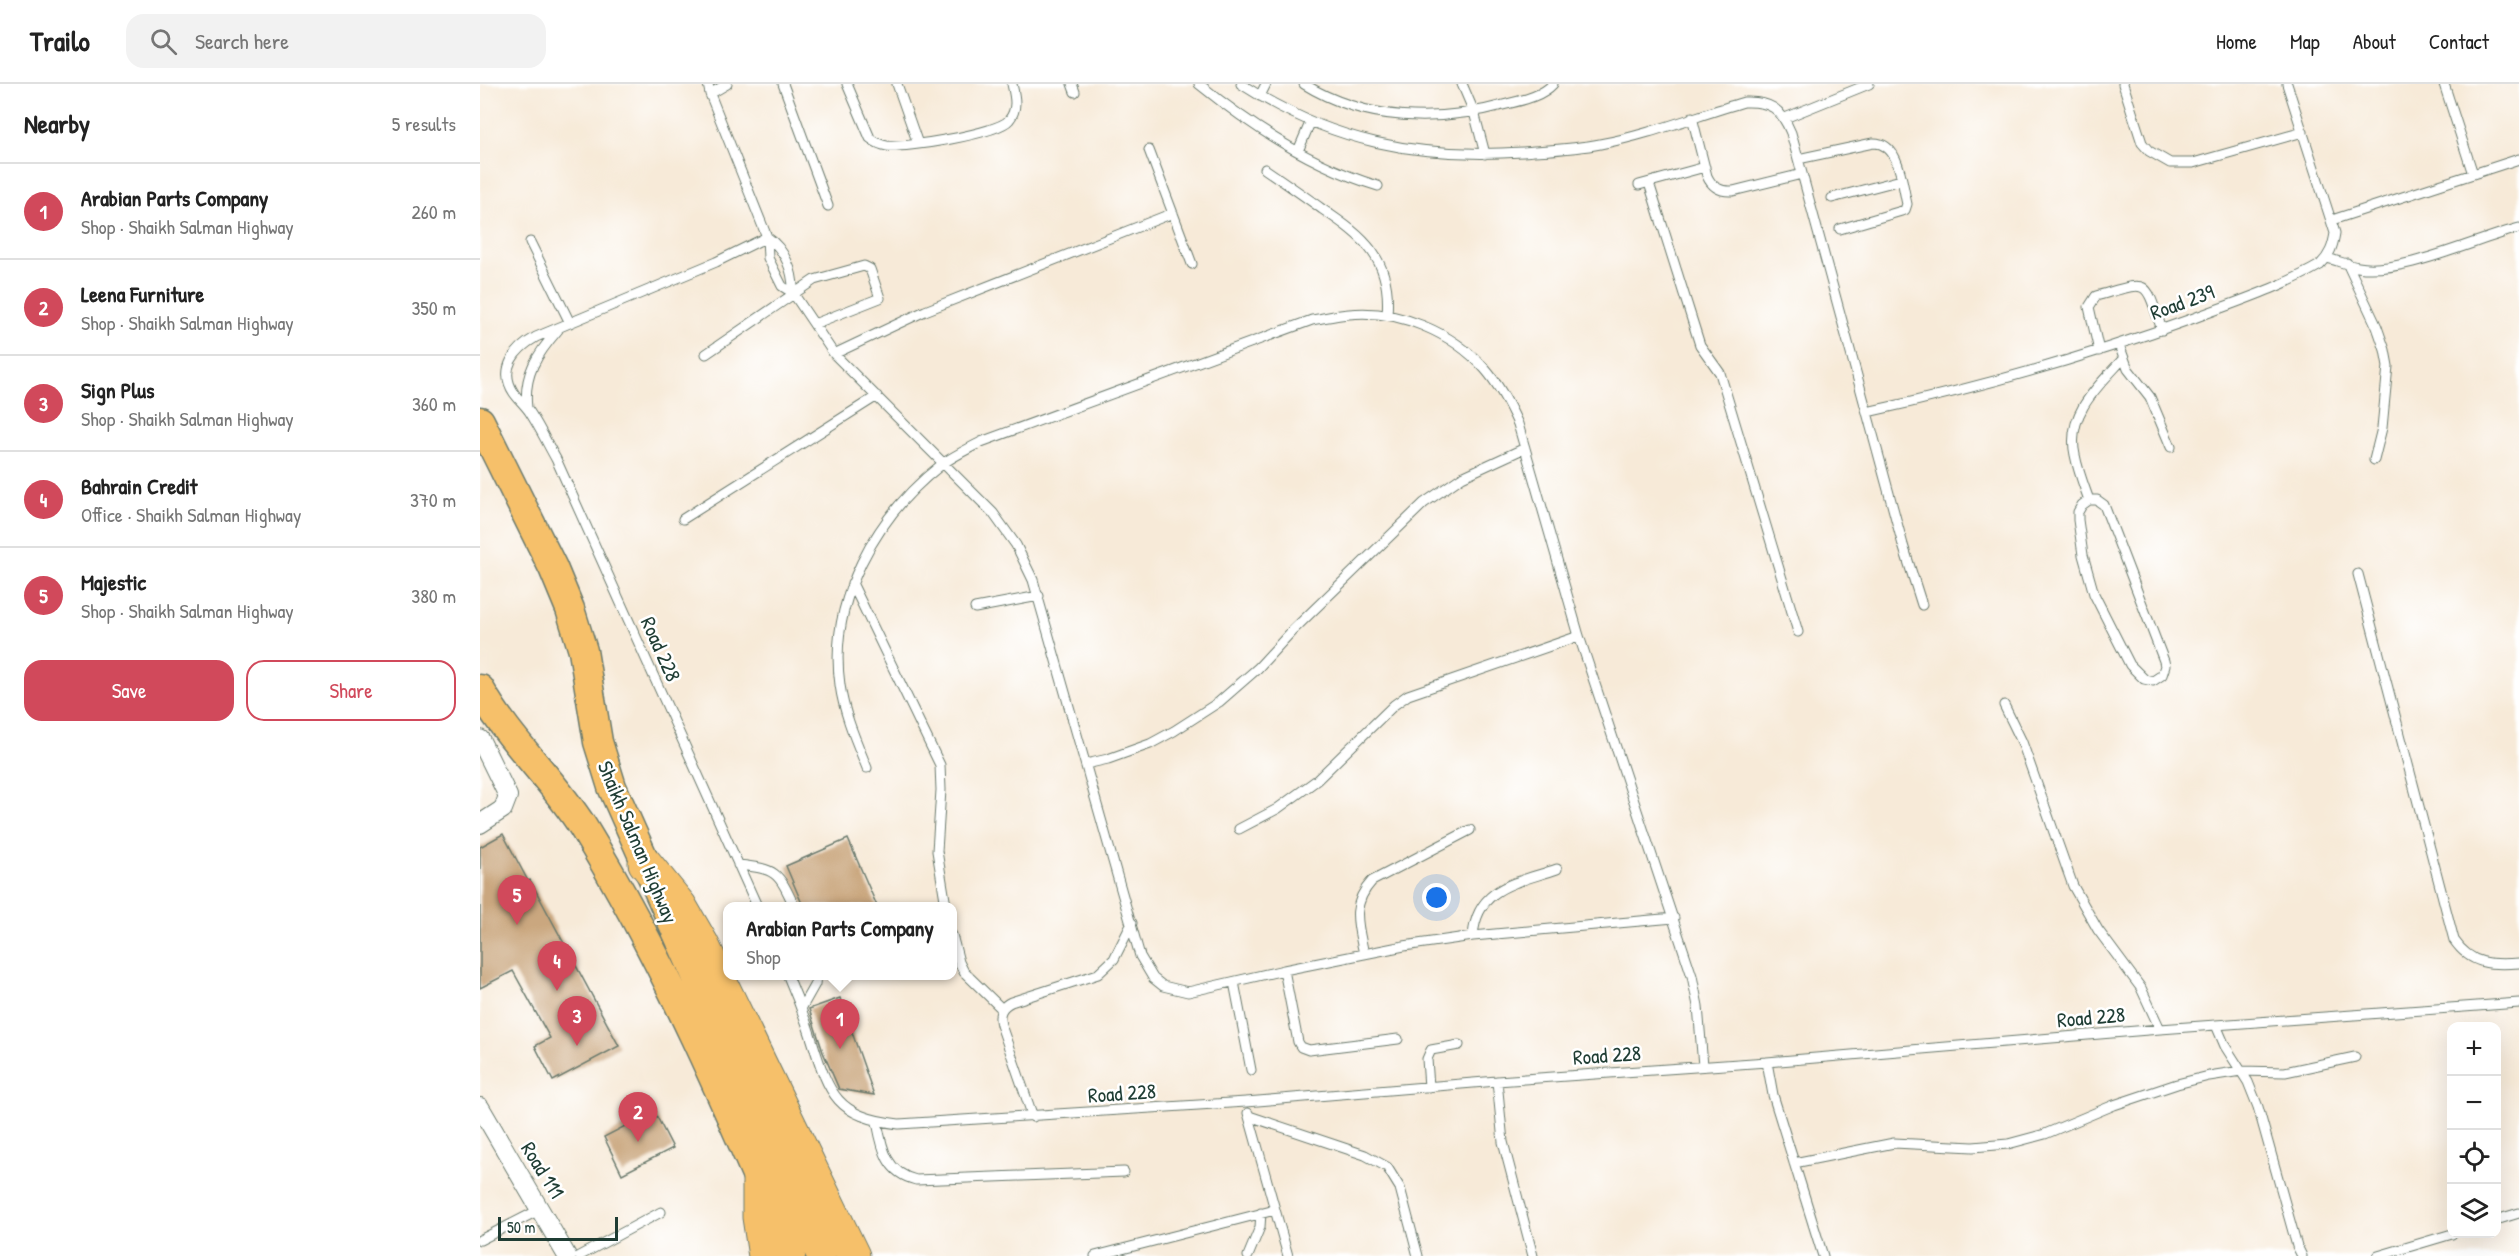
<!DOCTYPE html>
<html lang="en">
<head>
<meta charset="utf-8">
<style>
  body { margin:0; font-family:"Patrick Hand",sans-serif; background:#f2f2f2; color:#222 }
  .controls { position:absolute; right:18px; bottom:18px; display:grid; overflow:hidden; border-radius:12px; box-shadow:0 6px 24px #0002 }
  .controls button { width:54px; height:54px; display:grid; place-items:center; padding:0; border:0; border-bottom:2px solid #e0e0e0; background:#fff; color:#222; font:30px sans-serif }
  .scale { position:absolute; left:18px; bottom:15px; width:120px; box-sizing:border-box; padding-left:6px; border:3px solid #1f3d34; border-top:0; font-size:16px; line-height:21px; white-space:nowrap; color:#1f3d34; -webkit-text-stroke:4px #fff; paint-order:stroke }
  .you { position:absolute; left:957px; top:814px; width:21px; height:21px; margin:-15px; border:4px solid #fff; border-radius:50%; background:#1a73e8; box-shadow:0 0 0 9px #1a73e833 }
  .badge { display:grid; place-items:center; width:39px; height:39px; border-radius:50%; background:#d1495b; color:#fff; font-size:20px; font-weight:700 }
  .pin { position:absolute; translate:-50% -50px; filter:drop-shadow(0 2px 3px #0008) }
  .pin::after { content:''; position:absolute; top:32px; width:21px; height:18px; background:inherit; clip-path:polygon(0 0,100% 0,50% 100%) }
  .popup { position:absolute; left:243px; top:818px; width:234px; height:78px; box-sizing:border-box; display:grid; place-content:center; border-radius:12px; background:#fff; filter:drop-shadow(0 2px 4px #0005); font-size:20px; white-space:nowrap; color:#767676 }
  .popup b { font-size:22px; color:#222 }
  .popup::after { content:''; position:absolute; left:50%; top:100%; margin-left:-12px; border:12px solid transparent; border-top-color:#fff }
  .list { margin:0; padding:0; list-style:none }
  h2 { display:flex; justify-content:space-between; align-items:center; height:78px; margin:0; padding:0 24px; font-size:26px }
  h2 small { font-size:20px; font-weight:400; color:#767676 }
  .list li { display:grid; grid-template-columns:39px 1fr auto; gap:18px; align-items:center; box-sizing:border-box; height:96px; padding:0 24px; border-top:2px solid #e0e0e0 }
  .list b { display:block; font-size:22px; white-space:nowrap }
  .list p { margin:0; font-size:20px; white-space:nowrap; color:#767676 }
  .list em { font-size:20px; font-style:normal; color:#767676 }
  .actions { display:flex; gap:12px; padding:18px 24px }
  .actions a { flex:1; padding:14px 0; border:2px solid #d1495b; border-radius:18px; text-align:center; font-size:21px; color:#d1495b }
  .actions .main { background:#d1495b; color:#fff }
  .icon { flex:none; width:33px; height:33px; fill:none; stroke:currentColor; stroke-width:2; stroke-linecap:round; stroke-linejoin:round }
  .map { position:relative; flex:none; width:2039px; height:1172px; overflow:hidden }
  header { display:flex; align-items:center; gap:36px; box-sizing:border-box; height:84px; padding:0 30px; background:#fff; border-bottom:2px solid #e0e0e0 }
  header strong { font-size:28px }
  nav { display:flex; gap:33px; margin-inline-start:auto; font-size:21px }
  .search { width:420px; height:54px; background:#f2f2f2; display:flex; align-items:center; gap:15px; box-sizing:border-box; padding:0 21px; border-radius:18px; color:#767676; font-size:22px }
  main { display:flex }
  aside { flex:1; background:#fff }
  .map>svg:first-child { display:block }
  .building { fill:#caa77f }
  .lines { fill:none; stroke-linecap:round; stroke-linejoin:round }
  .lane-casing { stroke:#6b7a6d; stroke-width:11 }
  .street-casing { stroke:#6b7a6d; stroke-width:20 }
  .primary-casing { stroke:#6b7a6d; stroke-width:31 }
  .highway-casing { stroke:#6b7a6d; stroke-width:35 }
  .lane { stroke:#fff; stroke-width:9 }
  .street { stroke:#fff; stroke-width:18 }
  .primary { stroke:#f6c06b; stroke-width:28 }
  .highway { stroke:#f6c06b; stroke-width:33 }
  .labels { text-anchor:middle; dominant-baseline:central; stroke-width:5; stroke-linejoin:round; paint-order:stroke }
  .street-label { font-size:21px; fill:#1f3d34; stroke:#fff }
</style>
</head>
<body>
<header>
<strong>Trailo</strong>
<div class="search"><svg class="icon" aria-label="search" viewBox="0 0 24 24"><circle cx="10" cy="10" r="6"/><path d="M15 15l6 6"/></svg>Search here</div>
<nav><a>Home</a><a>Map</a><a>About</a><a>Contact</a></nav>
</header>
<main>
<aside>
<h2>Nearby<small>5 results</small></h2>
<ul class="list">
<li><span class="badge">1</span><div><b>Arabian Parts Company</b><p>Shop · Shaikh Salman Highway</p></div><em>260 m</em></li>
<li><span class="badge">2</span><div><b>Leena Furniture</b><p>Shop · Shaikh Salman Highway</p></div><em>350 m</em></li>
<li><span class="badge">3</span><div><b>Sign Plus</b><p>Shop · Shaikh Salman Highway</p></div><em>360 m</em></li>
<li><span class="badge">4</span><div><b>Bahrain Credit</b><p>Office · Shaikh Salman Highway</p></div><em>370 m</em></li>
<li><span class="badge">5</span><div><b>Majestic</b><p>Shop · Shaikh Salman Highway</p></div><em>380 m</em></li>
</ul>
<div class="actions"><a class="main">Save</a><a>Share</a></div>
</aside>
<div class="map">
<svg width="2039" height="1172" viewBox="0 0 2039 1172">
  <rect width="100%" height="100%" fill="#fff"/>
  <filter id="ink" filterUnits="userSpaceOnUse"><feTurbulence type="fractalNoise" baseFrequency=".0167" numOctaves="2"/><feDisplacementMap in="SourceGraphic" scale="12" xChannelSelector="R" yChannelSelector="G"/><feConvolveMatrix kernelMatrix="1 2 1 2 8 2 1 2 1" color-interpolation-filters="sRGB"/></filter>
  <filter id="wash" filterUnits="userSpaceOnUse"><feTurbulence type="fractalNoise" baseFrequency=".008" numOctaves="4" result="noise"/><feDisplacementMap in="SourceGraphic" scale="24" xChannelSelector="R" yChannelSelector="G"/><feGaussianBlur stdDeviation="1.35" result="paint"/><feColorMatrix in="noise" values="0 0 0 0 0 0 0 0 0 0 0 0 0 0 0 0 0 1.4 0 .05"/><feComposite in="paint" operator="in"/></filter>
  <g filter="url(#wash)">
    <rect width="100%" height="100%" fill="#f7ead8"/>
    <g id="blocks">
      <path class="building" d="M23,750L48,797L50,796L139,962L73,997L55,962L70,954L33,887L0,904V763Z
        M368,755L397,822H323L306,782Z
        M360,914L394,1011L359,1005L343,968L329,925Z
        M174,1027L193,1064L142,1090L124,1053Z"/>
    </g>
  </g>
  <g filter="url(#ink)">
    <use href="#blocks" fill-opacity="0" stroke="#6b7a6d" stroke-width="1.5"/>
    <g class="lines">
      <defs>
        <path id="lane" d="M228,0L230,10L287,153L288,174L302,202L313,209L354,270L513,429L536,461L553,496L660,872L673,894L683,902L708,908L804,886L924,862L993,852L1194,834
          M303,0L348,122
          M367,0L390,54C395,58 400,61 407,62C426,64 517,50 529,36C538,25 535,13 532,0
          M417,0L438,60
          M592,0L595,8
          M719,0C772,43 832,82 898,102
          M761,0C850,58 938,75 1043,68C1068,66 1094,65 1120,60C1168,51 1216,32 1264,18C1290,17 1301,24 1311,49L1423,461L1442,521
          M824,0C885,38 959,39 1027,20C1043,16 1062,12 1073,0
          M982,0L994,28L1005,70
          M1643,0L1662,59L1669,67L1690,79H1713L1823,48
          M1964,0L1993,90
          M230,10L247,0
          M780,12L786,0
          M1212,33L1227,92C1232,103 1240,108 1253,107L1322,90
          M1305,34L1389,0
          M669,66L712,180
          M818,67L830,39
          M1318,75L1393,59C1420,58 1422,100 1427,120L1425,126L1360,145
          M785,85C804,98 823,111 842,125C884,153 912,175 907,231
          M1169,99L1220,261L1240,289L1318,548
          M1159,101L1225,83
          M1352,114L1421,96
          M1852,136L2039,75
          M287,153C305,165 314,188 313,209
          M50,158L90,239
          M1847,174C1858,177 1868,181 1878,183C1921,191 1996,155 2039,144
          M1867,179L1897,243L1905,266L1908,282L1902,344L1894,376
          M1639,261L1648,285L1670,313L1691,363
          M1619,267L1609,223L1616,212C1670,197 1664,193 1682,246
          M226,270L334,196L384,182L390,185L400,214L334,240
          M354,270L445,227L693,129
          M47,324C43,291 57,270 78,246
          M1387,328C1498,304 1607,273 1714,234C1756,218 1802,203 1840,181C1850,171 1853,162 1855,149L1807,0
          M1609,416H1617L1624,421L1684,577L1685,582L1682,591L1673,597L1664,595L1650,581L1614,510L1603,471L1598,436V428L1602,421Z
          M1609,416C1604,402 1598,387 1595,371C1586,330 1618,302 1643,275
          M203,435L397,312
          M1878,490L1974,856C1991,881 2011,881 2039,879
          M372,499L460,681L461,706L457,767L466,822
          M495,524L559,512
          M1524,621L1542,658L1593,802L1618,846L1661,904L1680,945
          M606,680L628,675L670,660L694,647L739,618L778,584L812,547L944,419L982,393L1045,364
          M387,684C376,657 364,630 360,601C348,517 396,432 461,381C473,372 488,365 501,358L832,236C844,234 857,231 869,230C918,225 972,248 1005,285C1019,301 1029,320 1038,340L1099,552L1212,892L1218,922L1223,982
          M759,745L797,725L837,696L914,621L928,611L1099,552
          M258,781C296,785 298,787 314,822
          M277,822L76,375C67,359 59,342 49,327C44,320 38,315 34,309C18,285 35,265 56,253L236,178L287,153
          M472,851L479,878L484,888L522,925
          M993,852C997,802 1037,799 1077,785
          M884,870C878,841 870,821 892,797L990,746
          M804,886L818,958L821,963L829,966L918,955
          M308,892C317,913 325,934 332,956C349,1011 357,1033 419,1040L766,1018L1017,997L1287,978L1680,945L2039,919
          M754,898L771,986
          M322,923L335,900L336,892
          M1736,941L1745,962L1768,998L1778,1023L1817,1162L1822,1172
          M1287,978L1293,1011L1343,1172
          M1017,997L1023,1058L1053,1172
          M949,1003L947,975L951,966L979,961
          M768,1029L808,1172
          M769,1032L885,1071L907,1083L920,1104L938,1172
          M553,1033L521,941C518,930 521,923 531,918L618,890L634,875L652,839
          M397,1038C402,1064 406,1089 436,1096L644,1088
          M1314,1079L1414,1059L1493,1063L1528,1060L1565,1050L1634,1021L1697,1000L1729,992L1761,987L1805,988L1875,973
          M2016,1136L2039,1129
          M0,1156L61,1125
          M99,1172L181,1128
          M615,1172L795,1126
          M768,1172L780,1143L781,1129
          M1898,1172L1972,1150"/>
        <path id="street" d="M0,655L28,712L23,725L0,740
          M0,1023L87,1172"/>
        <path id="primary" d="M0,337L73,484L90,525L103,567L118,658L132,703L341,1172
          M0,605C29,657 72,694 103,743C186,879 249,1026 311,1172"/>
        <path id="highway" d="M165,779L200,822L222,860L373,1172
          M279,1094V1133L285,1172"/>
      </defs>
      <use href="#lane" class="lane-casing"/>
      <use href="#street" class="street-casing"/>
      <use href="#primary" class="primary-casing"/>
      <use href="#highway" class="highway-casing"/>
      <use href="#lane" class="lane"/>
      <use href="#street" class="street"/>
      <use href="#primary" class="primary"/>
      <use href="#highway" class="highway"/>
    </g>
  </g>
  <g class="labels">
    <g class="street-label">
      <text transform="translate(1702 218) rotate(-20)">Road 239</text>
      <text transform="translate(181 565) rotate(66)">Road 228</text>
      <text transform="translate(158 758) rotate(67)">Shaikh Salman Highway</text>
      <text transform="translate(1611 933) rotate(-5)">Road 228</text>
      <text transform="translate(1127 971) rotate(-4)">Road 228</text>
      <text transform="translate(642 1009) rotate(-4)">Road 228</text>
      <text transform="translate(63 1086) rotate(58)">Road 111</text>
    </g>
  </g>
</svg>
<div class="controls">
<button>+</button>
<button>−</button>
<button><svg class="icon" aria-label="locate" viewBox="0 0 24 24"><circle cx="12" cy="12" r="6"/><path d="M12 2v4M12 18v4M2 12h4M18 12h4"/></svg></button>
<button><svg class="icon" aria-label="layers" viewBox="0 0 24 24"><path d="M12 4l9 5-9 5-9-5zM3 14l9 5 9-5"/></svg></button>
</div>
<div class="scale">50 m</div>
<div class="you"></div>
<div class="pin badge" style="left:360px;top:965px">1</div>
<div class="popup"><b>Arabian Parts Company</b>Shop</div>
<div class="pin badge" style="left:158px;top:1058px">2</div>
<div class="pin badge" style="left:97px;top:962px">3</div>
<div class="pin badge" style="left:77px;top:907px">4</div>
<div class="pin badge" style="left:37px;top:841px">5</div>
</div>
</main>
</body>
</html>
